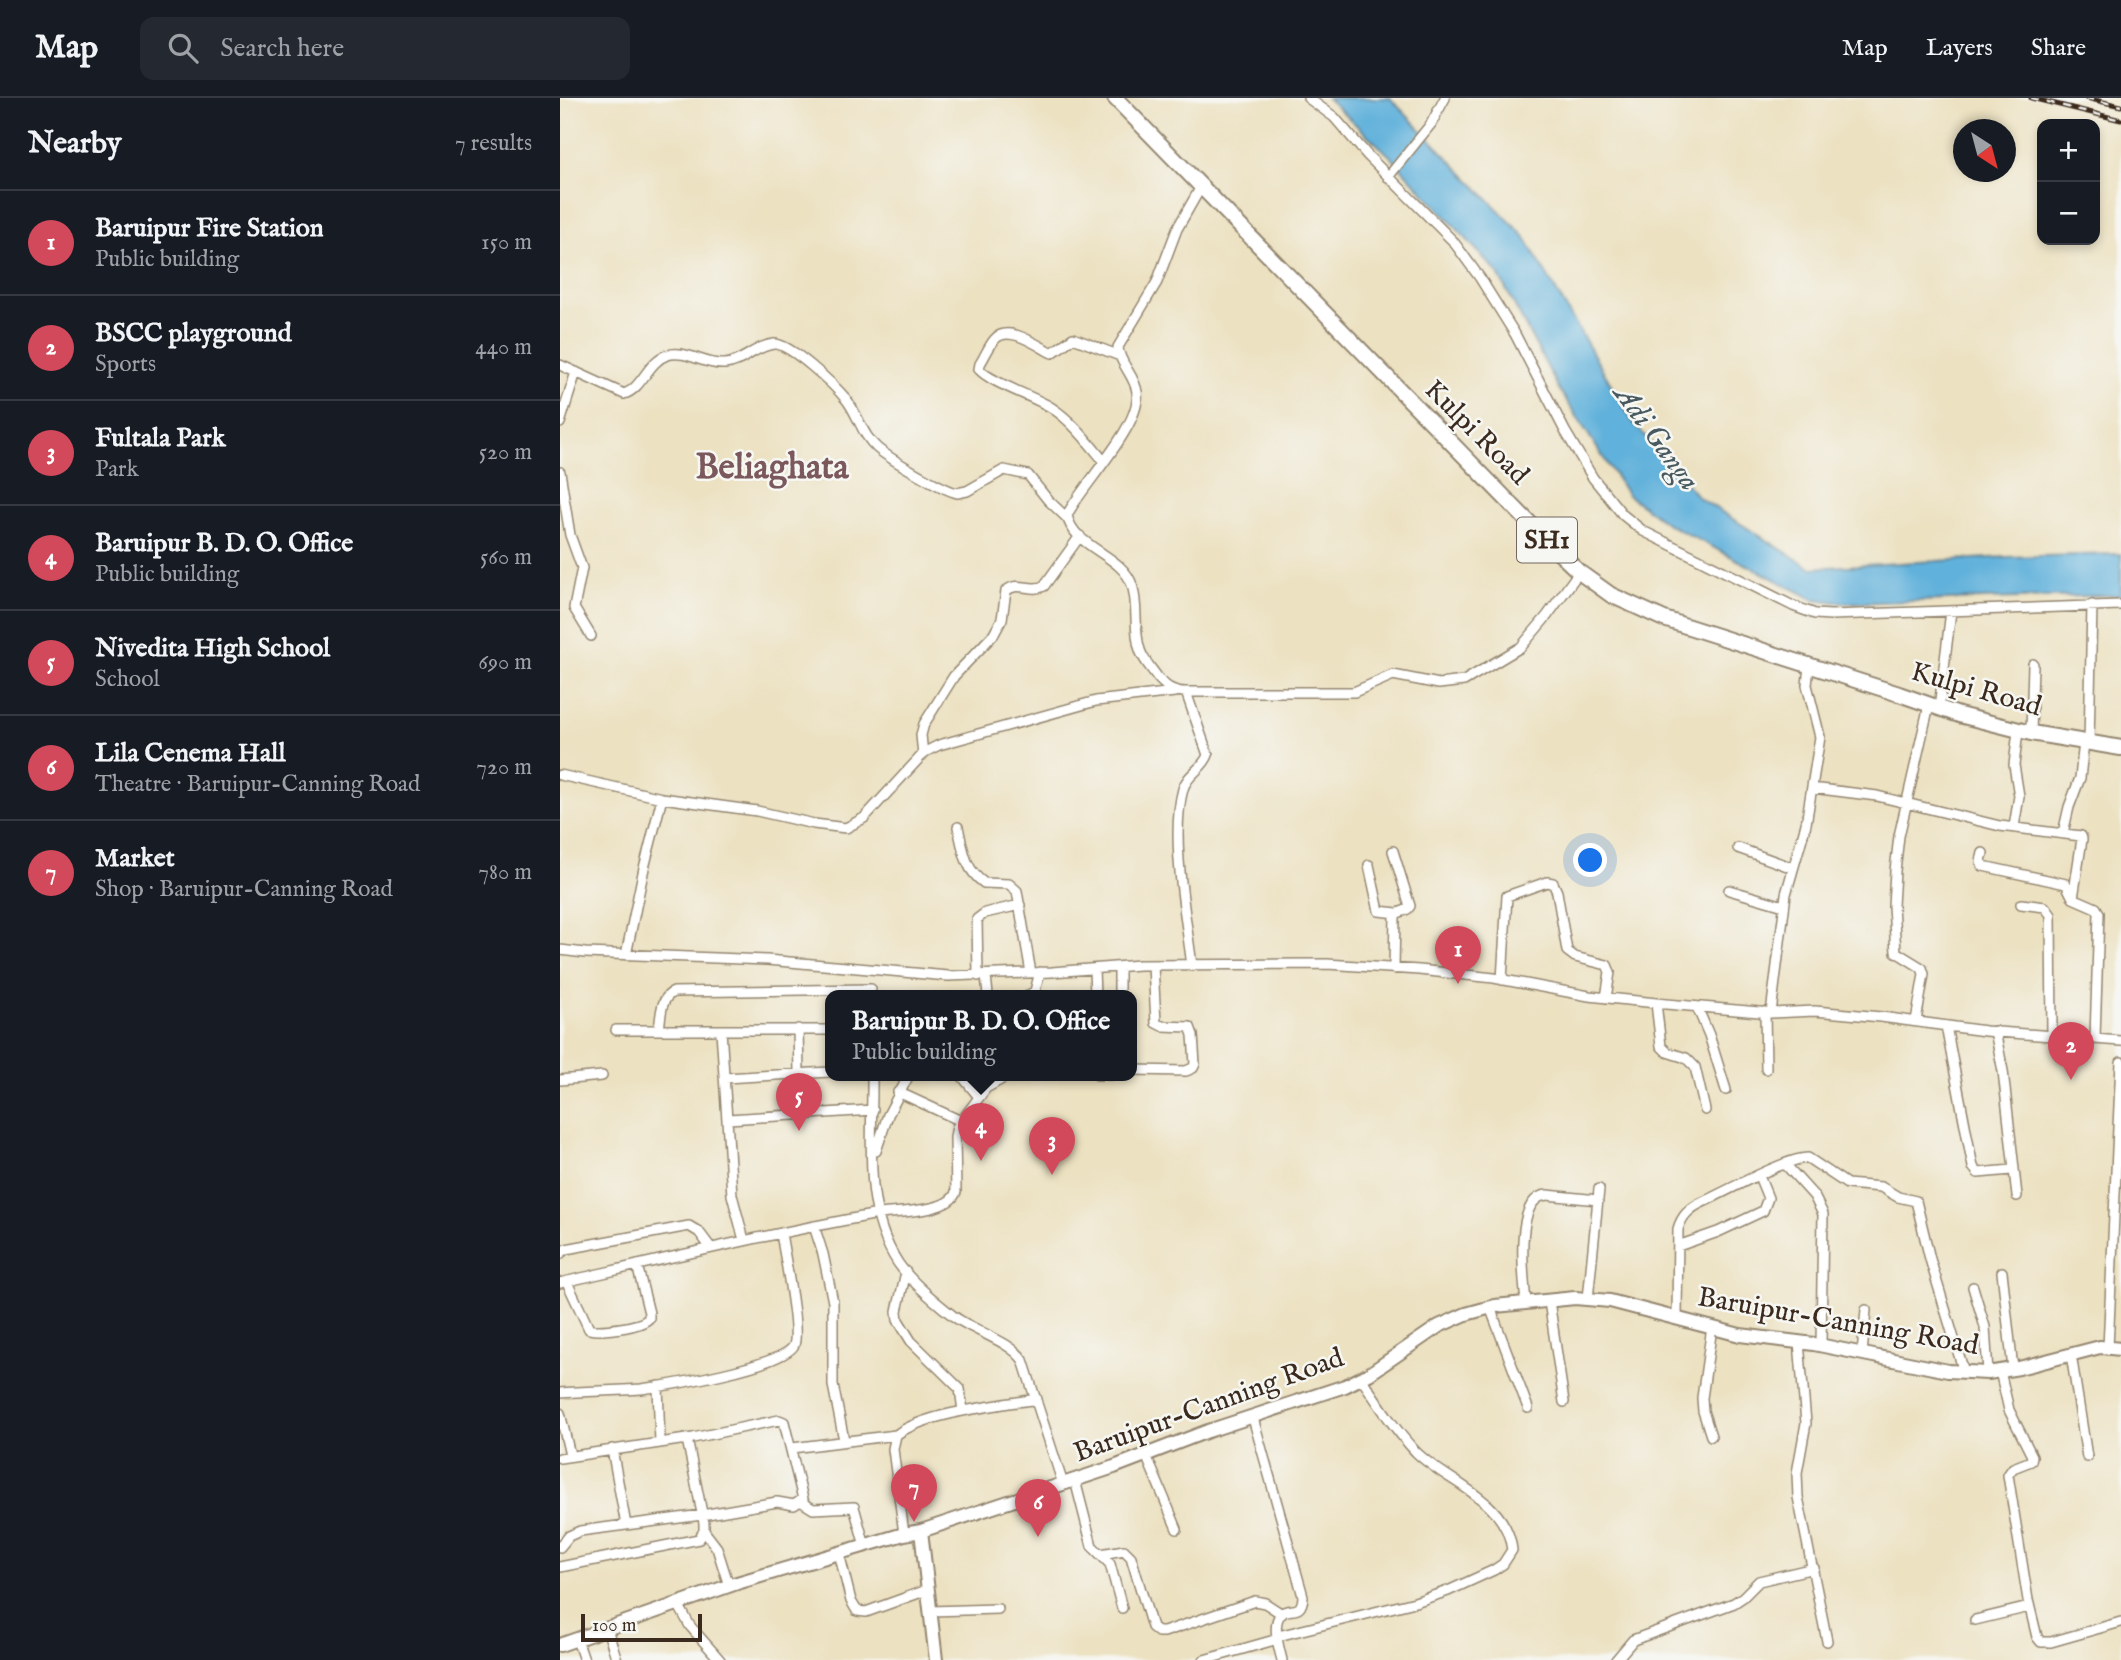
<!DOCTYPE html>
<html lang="en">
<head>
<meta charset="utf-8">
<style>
  body { margin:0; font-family:"IM FELL English",serif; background:#242831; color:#f1f3f6 }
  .controls { position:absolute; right:21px; top:21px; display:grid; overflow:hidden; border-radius:14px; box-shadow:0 4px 10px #0003 }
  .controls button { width:63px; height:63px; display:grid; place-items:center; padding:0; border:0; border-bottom:2px solid #363941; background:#171b24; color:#f1f3f6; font:35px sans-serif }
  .compass { position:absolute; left:1393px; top:21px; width:63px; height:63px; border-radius:50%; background:#171b24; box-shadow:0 4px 10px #0003; rotate:144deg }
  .scale { position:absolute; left:21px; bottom:18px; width:121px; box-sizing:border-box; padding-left:7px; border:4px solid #3b2a1e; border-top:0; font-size:19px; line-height:24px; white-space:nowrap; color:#3b2a1e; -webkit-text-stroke:5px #f6f6f2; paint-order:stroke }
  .you { position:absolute; left:1031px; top:763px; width:24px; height:24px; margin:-18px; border:5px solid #fff; border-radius:50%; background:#1a73e8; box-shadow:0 0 0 10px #1a73e833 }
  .badge { display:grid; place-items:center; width:46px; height:46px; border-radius:50%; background:#d1495b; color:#fff; font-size:23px; font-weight:700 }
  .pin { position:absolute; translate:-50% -58px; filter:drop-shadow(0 2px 4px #0008) }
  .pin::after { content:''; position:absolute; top:37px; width:24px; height:21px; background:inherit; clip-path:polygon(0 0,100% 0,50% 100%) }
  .popup { position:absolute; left:265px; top:892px; width:312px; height:91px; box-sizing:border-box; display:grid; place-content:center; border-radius:14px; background:#171b24; filter:drop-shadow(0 2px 5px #0005); font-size:23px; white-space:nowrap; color:#9ea1a6 }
  .popup b { font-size:26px; color:#f1f3f6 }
  .popup::after { content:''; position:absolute; left:50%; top:100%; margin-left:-14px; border:14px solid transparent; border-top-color:#171b24 }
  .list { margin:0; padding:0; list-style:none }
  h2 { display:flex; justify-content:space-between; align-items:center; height:91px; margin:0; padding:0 28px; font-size:30px }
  h2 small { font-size:23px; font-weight:400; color:#9ea1a6 }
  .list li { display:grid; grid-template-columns:46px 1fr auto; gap:21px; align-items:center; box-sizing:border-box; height:105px; padding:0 28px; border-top:2px solid #363941 }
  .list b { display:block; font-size:26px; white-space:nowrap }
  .list p { margin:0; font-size:23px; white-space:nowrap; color:#9ea1a6 }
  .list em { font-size:23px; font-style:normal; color:#9ea1a6 }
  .icon { flex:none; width:38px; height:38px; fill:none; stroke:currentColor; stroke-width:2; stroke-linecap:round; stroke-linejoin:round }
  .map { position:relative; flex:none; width:1561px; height:1562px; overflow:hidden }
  header { display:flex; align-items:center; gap:42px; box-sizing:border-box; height:98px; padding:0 35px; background:#171b24; border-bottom:2px solid #363941 }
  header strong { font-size:33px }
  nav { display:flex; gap:38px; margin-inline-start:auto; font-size:24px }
  .search { width:490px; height:63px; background:#242831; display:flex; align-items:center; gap:18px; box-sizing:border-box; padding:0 24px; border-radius:14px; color:#9ea1a6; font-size:26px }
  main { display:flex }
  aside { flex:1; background:#171b24 }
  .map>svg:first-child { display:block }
  .water { fill:#60b1db; stroke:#4e6e7c; stroke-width:2 }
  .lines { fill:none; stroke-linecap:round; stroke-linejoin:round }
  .street-casing { stroke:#948670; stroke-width:12 }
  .secondary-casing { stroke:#948670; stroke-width:16 }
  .primary-casing { stroke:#948670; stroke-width:18 }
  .street { stroke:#fff; stroke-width:9 }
  .secondary { stroke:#fff; stroke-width:12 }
  .primary { stroke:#fff; stroke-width:14 }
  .rail-casing { stroke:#3b2a1e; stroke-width:5 }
  .rail { stroke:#f6f6f2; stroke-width:2.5; stroke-dasharray:8; stroke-linecap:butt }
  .labels { text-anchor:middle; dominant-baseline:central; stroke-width:5; stroke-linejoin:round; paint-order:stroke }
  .shield { fill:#f6f6f2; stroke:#73675e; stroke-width:2 }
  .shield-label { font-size:26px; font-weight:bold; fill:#3b2a1e }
  .street-label { font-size:28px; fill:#3b2a1e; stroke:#f6f6f2 }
  .water-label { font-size:30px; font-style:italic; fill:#485960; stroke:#f6f6f2 }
  .district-label { font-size:35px; font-weight:bold; fill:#7a585b; stroke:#f6f6f2 }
</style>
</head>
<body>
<header>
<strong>Map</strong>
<div class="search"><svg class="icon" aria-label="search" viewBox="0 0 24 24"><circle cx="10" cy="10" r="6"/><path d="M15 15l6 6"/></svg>Search here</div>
<nav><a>Map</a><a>Layers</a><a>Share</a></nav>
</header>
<main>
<aside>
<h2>Nearby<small>7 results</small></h2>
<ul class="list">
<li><span class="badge">1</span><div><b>Baruipur Fire Station</b><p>Public building</p></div><em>150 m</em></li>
<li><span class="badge">2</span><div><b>BSCC playground</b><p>Sports</p></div><em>440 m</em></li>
<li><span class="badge">3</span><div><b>Fultala Park</b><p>Park</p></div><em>520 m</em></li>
<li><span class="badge">4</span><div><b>Baruipur B. D. O. Office</b><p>Public building</p></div><em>560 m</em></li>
<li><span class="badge">5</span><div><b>Nivedita High School</b><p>School</p></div><em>690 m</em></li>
<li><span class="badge">6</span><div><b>Lila Cenema Hall</b><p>Theatre · Baruipur-Canning Road</p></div><em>720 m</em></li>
<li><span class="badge">7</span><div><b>Market</b><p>Shop · Baruipur-Canning Road</p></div><em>780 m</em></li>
</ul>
</aside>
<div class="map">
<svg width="1561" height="1562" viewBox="0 0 1561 1562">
  <rect width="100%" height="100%" fill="#f6f6f2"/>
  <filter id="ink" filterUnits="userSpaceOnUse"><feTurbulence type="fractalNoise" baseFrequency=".0143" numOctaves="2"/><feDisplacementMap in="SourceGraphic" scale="14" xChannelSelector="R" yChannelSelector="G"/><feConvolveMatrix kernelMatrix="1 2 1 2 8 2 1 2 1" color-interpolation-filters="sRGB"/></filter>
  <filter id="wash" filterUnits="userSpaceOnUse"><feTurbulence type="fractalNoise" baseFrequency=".00686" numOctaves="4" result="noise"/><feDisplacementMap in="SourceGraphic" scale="28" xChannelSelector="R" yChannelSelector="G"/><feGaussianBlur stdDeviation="1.57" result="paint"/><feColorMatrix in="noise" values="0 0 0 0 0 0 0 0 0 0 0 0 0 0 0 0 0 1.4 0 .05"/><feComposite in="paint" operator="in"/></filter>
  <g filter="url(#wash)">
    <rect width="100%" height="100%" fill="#ece1c1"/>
    <path class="water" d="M767,0H830L964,138L1073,324L1138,399L1251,470L1447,459L1561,456V497L1285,505L1253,501L1106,425L1067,396L999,291L937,174L829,57Z"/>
  </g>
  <g filter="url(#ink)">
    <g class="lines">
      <defs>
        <path id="street" d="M748,0L774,19L808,58L893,143L920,180L955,236L1005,333L1033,380L1063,417L1083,433L1233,508L1255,516L1271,517L1561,507
          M828,79L871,26L885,0
          M642,87L617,131L597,184L558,249C559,265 575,278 577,294C582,327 523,386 507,417C513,450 562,456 572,487C579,508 573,532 580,552C583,562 592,571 598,580C606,589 613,594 626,594H794L833,577L879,586L904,583L961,549L987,518L1019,474
          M0,267L64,296C82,291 88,263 107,257C126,251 146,268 165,266C182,265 197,247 214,246C230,245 275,288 286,301C298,316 302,337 317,350C330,361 381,391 397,395L407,393L444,372L468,377L488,402L507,420
          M0,325L16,274
          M543,362C528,344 512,323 492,310C475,299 429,284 419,271L420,266C425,258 429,248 435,241C449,226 478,248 492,255L513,240L560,258
          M0,374L10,437L22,470L14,510L31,538
          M626,594L648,657C643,671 627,676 623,691C610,738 626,818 632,868
          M1379,610L1391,513
          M1471,635L1473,566
          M1529,645L1532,507
          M363,657L361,637L364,626L394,578L434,536L442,521L446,493C458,482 471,495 484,488L520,438
          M0,677L102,700L197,713L254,726L286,730L304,720L365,654L379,647L536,603L615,594
          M1252,690L1317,698L1440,728L1521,738L1522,741L1513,800
          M398,729C403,751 405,772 424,785L449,786L457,793L471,875
          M1454,729L1459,698L1454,667L1458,633
          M1503,735L1509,709L1520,680L1524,644
          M1178,750L1233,770
          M833,753L850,808C847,815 838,812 835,818L834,871
          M1423,755L1421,763L1423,768L1506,786L1513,800L1536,810L1539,815L1535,940
          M809,767L819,813L837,815
          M1169,792L1224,808
          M1461,806L1485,809L1491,817L1492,936
          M0,852L25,855L207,862L388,878L492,874L579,867L767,866L859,872L934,880L1029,898L1106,906L1211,915L1255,913L1321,919L1425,933L1561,943
          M66,857L84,770L102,700
          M534,871L535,897
          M418,878L417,821L425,815L460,807
          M426,878L428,897
          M942,882L947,798L987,784L993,785L997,794L1007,853L1015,859L1047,867L1050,874L1046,900
          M469,897L475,893L480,874
          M559,897V869
          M1096,905L1101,948L1107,954L1126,960L1135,969L1145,1012
          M1137,909L1149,937L1166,992
          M1205,914L1206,971
          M1211,915L1226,796L1246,726L1260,639L1247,587L1249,568
          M1356,923L1364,876L1362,870L1336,854L1333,808L1335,773L1339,738L1369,607
          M1386,928L1413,1069L1418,1075L1452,1072
          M238,931L240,1017
          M56,932H161
          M99,932C101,919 100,899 114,894L311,891
          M1435,933L1443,973L1457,1098
          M572,972L626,973L633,970L635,966L633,937L630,929L602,928L596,925L593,867
          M312,977C313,1039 302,1110 338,1165C351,1184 373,1202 392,1217C412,1233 449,1242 463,1262L503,1386
          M401,977L419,999
          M537,977H551
          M165,980L270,974
          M0,982L42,978
          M338,994L401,1023
          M168,1021L313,1012
          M316,1053L328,1017L349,977
          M1225,1066L1254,1098L1263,1116L1261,1247
          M254,1128L263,1156L273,1204V1287L284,1342
          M184,1142L172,1097L161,932H270
          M1118,1148L1158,1134L1203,1113L1208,1100L1199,1078
          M0,1156L6,1151L129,1128L139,1134L151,1150
          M346,1174L337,1213L338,1222L351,1243L400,1291L403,1313
          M1442,1174L1453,1271
          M7,1184L29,1231C40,1234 82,1229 89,1220V1215L77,1167
          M0,1185C104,1161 208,1136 313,1117C332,1113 389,1116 396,1094L395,1039L397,1029L426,990L449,977
          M1413,1189L1425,1229L1428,1275
          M1028,1201L1039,1091
          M989,1203L1004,1304
          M966,1205C964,1181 953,1099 987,1097L1038,1102
          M930,1209L968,1310
          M1117,1220L1118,1131C1122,1117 1130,1110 1143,1104C1167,1093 1226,1060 1248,1060L1287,1086L1321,1089L1338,1099L1356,1103L1370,1161L1404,1274
          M1239,1244L1246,1325L1237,1375L1238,1399L1267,1543
          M1548,1250L1561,964
          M1302,1256L1306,1212
          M1511,1256L1527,1359
          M1440,1273L1449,1312L1472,1358L1471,1363L1453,1370L1448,1377L1468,1502L1477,1539L1481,1544H1491L1561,1524
          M98,1288L100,1345
          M0,1295C27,1293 54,1293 81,1291C105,1288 225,1268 234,1247C240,1231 224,1156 221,1135
          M0,1315L10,1357
          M693,1320L743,1498C742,1520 728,1507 720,1517C712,1527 719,1551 722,1562
          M1151,1338L1143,1313L1142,1300L1152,1229
          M232,1350L336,1337
          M52,1351L66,1427
          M586,1357L617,1431
          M0,1360L133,1340L219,1322L224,1324L243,1401L234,1407L217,1404L142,1417L20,1433L9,1438L0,1449
          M515,1382L532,1448L550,1466L562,1510
          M242,1404L253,1411L294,1409L305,1448
          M144,1433L157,1450L169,1488
          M344,1436L333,1351L336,1337C364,1315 440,1307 477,1301
          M279,1455L291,1503L297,1513L306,1514L367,1492
          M541,1456L564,1452L571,1459L592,1529L598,1534H604L695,1503L705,1505L722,1516
          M0,1469L139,1441L144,1433V1425L127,1341
          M118,1506L130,1528L160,1562
          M370,1513L438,1511
          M1415,1522L1469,1509
          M47,1531L57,1562
          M718,1538L855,1504L888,1493L934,1472L943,1466L952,1452C947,1401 887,1385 856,1354C835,1332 818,1305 801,1280
          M17,1542L24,1562
          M644,1562L718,1541
          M1056,1562L1073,1542L1174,1505L1183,1499L1199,1483L1254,1470"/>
        <path id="secondary" d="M361,1433L376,1562
          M0,1547L177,1485L344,1436L361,1433L554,1369L648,1333L785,1288L809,1276L879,1228L906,1216L935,1208L1015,1200L1050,1203L1180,1237L1254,1246L1388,1273L1428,1275L1459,1270L1540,1249L1561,1251"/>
        <path id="primary" d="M555,0L992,448L1019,474L1051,497L1104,521L1339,596L1399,617L1471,635L1561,650"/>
      </defs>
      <use href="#street" class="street-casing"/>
      <use href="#secondary" class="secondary-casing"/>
      <use href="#primary" class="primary-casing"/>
      <use href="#street" class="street"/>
      <use href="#secondary" class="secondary"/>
      <use href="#primary" class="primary"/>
      <defs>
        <path id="rail" d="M1471,0L1561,22
          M1526,0L1561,8"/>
      </defs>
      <use href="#rail" class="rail-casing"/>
      <use href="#rail" class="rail"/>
    </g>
  </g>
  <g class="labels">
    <rect class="shield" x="957" y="419.5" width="60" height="45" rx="5"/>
    <g class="shield-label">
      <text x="987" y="442">SH1</text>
    </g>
    <g class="street-label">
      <text transform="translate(916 335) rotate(45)">Kulpi Road</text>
      <text transform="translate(1416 592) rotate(16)">Kulpi Road</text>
      <text transform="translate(1278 1224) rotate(10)">Baruipur-Canning Road</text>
      <text transform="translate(649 1308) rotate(-20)">Baruipur-Canning Road</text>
    </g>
    <g class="water-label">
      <text transform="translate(1096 340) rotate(54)">Adi Ganga</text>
    </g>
    <g class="district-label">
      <text x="212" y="370">Beliaghata</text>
    </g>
  </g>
</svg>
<div class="controls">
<button>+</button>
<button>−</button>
</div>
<svg class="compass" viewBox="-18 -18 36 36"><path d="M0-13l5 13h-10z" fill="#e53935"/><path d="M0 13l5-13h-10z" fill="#9ea1a6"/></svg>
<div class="scale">100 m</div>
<div class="you"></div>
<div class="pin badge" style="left:898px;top:886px">1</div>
<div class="pin badge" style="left:1511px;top:982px">2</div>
<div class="pin badge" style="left:492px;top:1077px">3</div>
<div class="pin badge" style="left:421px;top:1063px">4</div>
<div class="popup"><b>Baruipur B. D. O. Office</b>Public building</div>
<div class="pin badge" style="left:239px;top:1033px">5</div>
<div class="pin badge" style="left:478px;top:1439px">6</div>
<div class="pin badge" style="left:354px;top:1424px">7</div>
</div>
</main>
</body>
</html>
